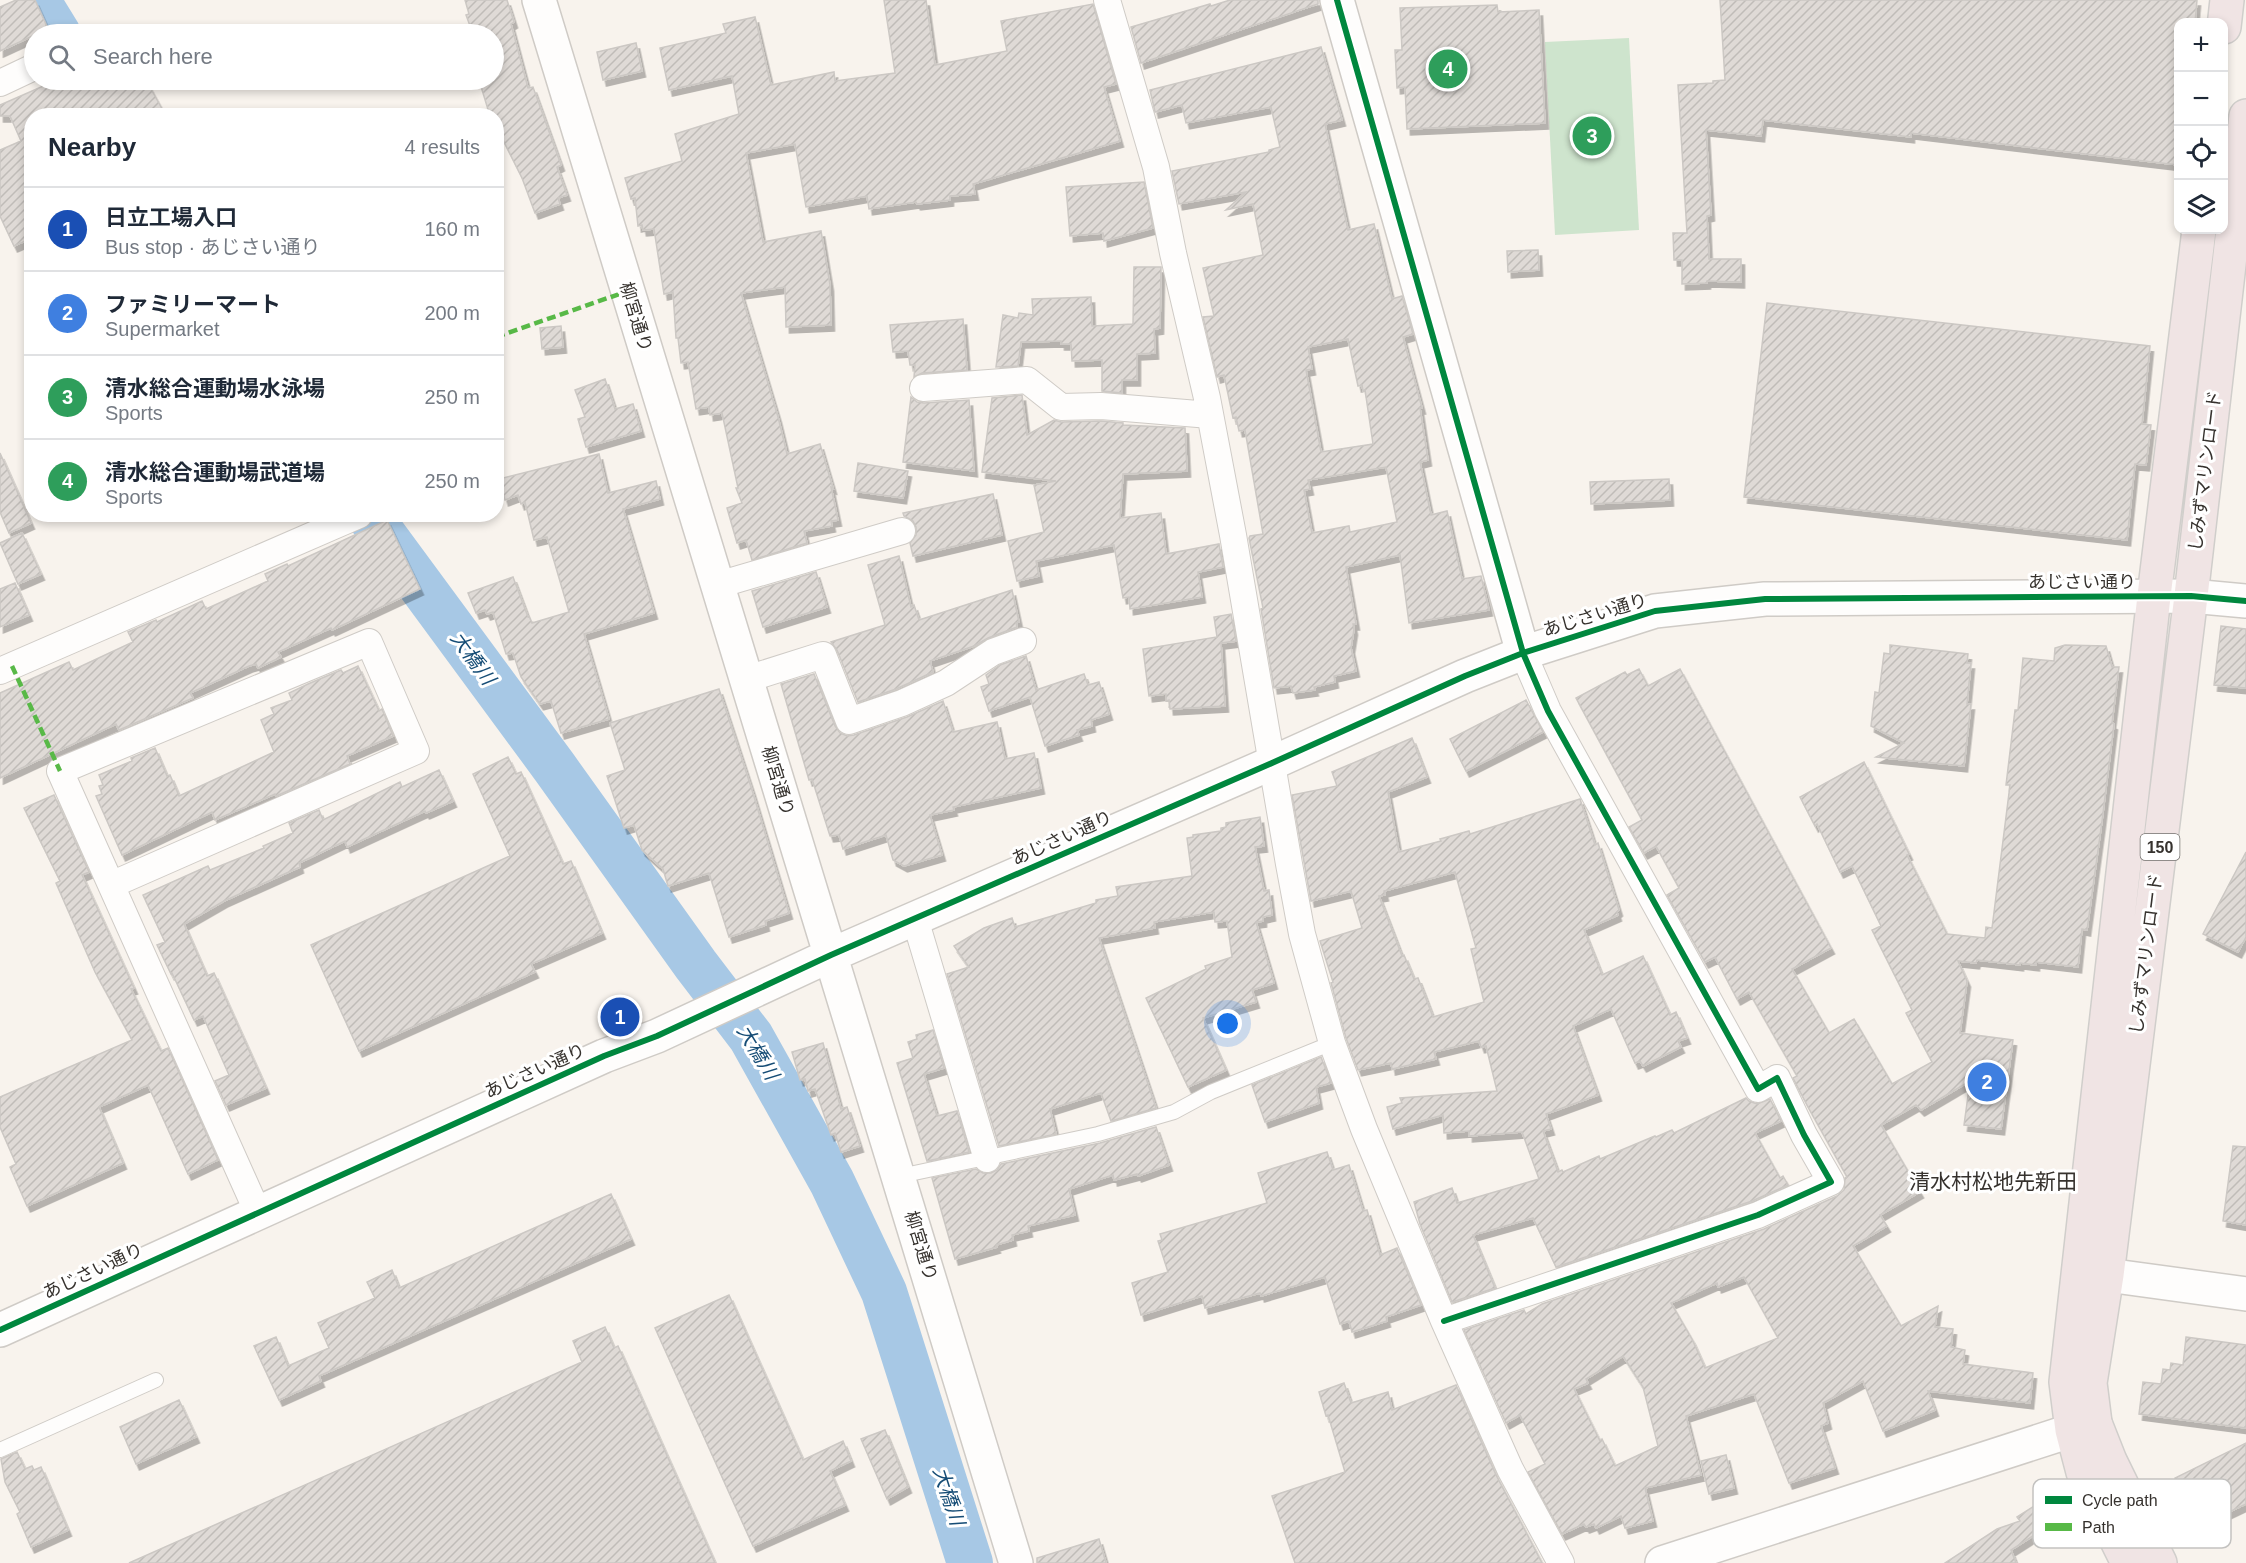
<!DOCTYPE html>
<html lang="en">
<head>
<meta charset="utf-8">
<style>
  body { margin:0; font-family:Helvetica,"Noto Sans JP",sans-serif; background:#f6f6f7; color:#1f2937 }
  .controls { position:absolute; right:18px; top:18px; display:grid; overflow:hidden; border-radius:12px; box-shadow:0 3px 9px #0003 }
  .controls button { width:54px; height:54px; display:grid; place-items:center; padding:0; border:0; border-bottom:2px solid #e0e1e3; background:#fff; color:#1f2937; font:30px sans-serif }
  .you { position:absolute; left:1228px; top:1024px; width:21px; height:21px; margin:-15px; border:4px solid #fff; border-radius:50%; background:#1a73e8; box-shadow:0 0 0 9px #1a73e833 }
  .badge { display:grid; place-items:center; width:39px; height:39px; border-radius:50%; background:#b45309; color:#fff; font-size:20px; font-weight:700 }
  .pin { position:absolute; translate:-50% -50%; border:3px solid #fff; box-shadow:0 2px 6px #0006 }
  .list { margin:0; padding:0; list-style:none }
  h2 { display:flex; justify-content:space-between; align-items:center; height:78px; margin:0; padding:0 24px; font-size:26px }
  h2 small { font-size:20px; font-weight:400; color:#747a83 }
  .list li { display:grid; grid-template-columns:39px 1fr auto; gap:18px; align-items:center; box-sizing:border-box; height:84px; padding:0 24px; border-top:2px solid #e0e1e3 }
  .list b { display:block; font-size:22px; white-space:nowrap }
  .list p { margin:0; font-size:20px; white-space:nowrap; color:#747a83 }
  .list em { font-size:20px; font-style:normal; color:#747a83 }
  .icon { flex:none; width:33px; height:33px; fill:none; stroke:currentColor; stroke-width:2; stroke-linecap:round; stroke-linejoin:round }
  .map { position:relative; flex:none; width:2246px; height:1563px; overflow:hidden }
  .search { position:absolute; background:#fff; box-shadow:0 3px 9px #0003; left:24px; top:24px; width:480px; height:66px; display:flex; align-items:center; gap:15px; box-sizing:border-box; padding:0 21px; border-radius:33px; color:#747a83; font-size:22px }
  .panel { position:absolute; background:#fff; box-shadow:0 3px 9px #0003; left:24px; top:108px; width:480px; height:414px; border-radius:24px }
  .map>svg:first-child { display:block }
  .park { fill:#cee4cd }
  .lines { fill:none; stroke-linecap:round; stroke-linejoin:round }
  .river { stroke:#a7c8e5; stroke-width:46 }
  .building { fill:url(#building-hatch); stroke:#ccc8c4; stroke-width:1.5; fill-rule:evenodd; filter:url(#shadow) }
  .service-casing { stroke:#cfcbc6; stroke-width:16 }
  .minor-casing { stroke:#cfcbc6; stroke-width:28 }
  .tertiary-casing { stroke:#cfcbc6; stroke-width:36 }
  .trunk-casing { stroke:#d0cecb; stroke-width:36 }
  .service { stroke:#fefdfc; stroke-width:14 }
  .minor { stroke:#fefdfc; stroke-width:26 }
  .tertiary { stroke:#fefdfc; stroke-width:33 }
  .trunk { stroke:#f0e4e4; stroke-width:33 }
  .quiet { stroke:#58b947; stroke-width:4.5; stroke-dasharray:9 4.5; stroke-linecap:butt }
  .cycleway-casing { stroke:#fff; stroke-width:10 }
  .cycleway { stroke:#00873e; stroke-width:6 }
  .labels { text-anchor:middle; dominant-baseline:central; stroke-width:6; stroke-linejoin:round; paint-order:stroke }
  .shield { fill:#fff; stroke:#72706d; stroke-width:1.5 }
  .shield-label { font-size:16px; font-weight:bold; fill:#36322e }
  .street-label { font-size:18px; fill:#36322e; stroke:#fff }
  .water-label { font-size:20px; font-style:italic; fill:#164d76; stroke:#fff }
  .quarter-label { font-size:21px; fill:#36322e; stroke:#fff }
  .key { fill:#fff; stroke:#c3c2c0; stroke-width:1.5 }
  .key-label { font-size:16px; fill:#36322e }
</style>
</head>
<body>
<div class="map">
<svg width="2246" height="1563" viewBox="0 0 2246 1563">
  <defs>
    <pattern id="building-hatch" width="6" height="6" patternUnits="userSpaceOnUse" patternTransform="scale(1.5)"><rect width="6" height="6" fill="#dfdad6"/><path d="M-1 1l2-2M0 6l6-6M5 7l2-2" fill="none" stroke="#c0bcb8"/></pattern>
    <filter id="shadow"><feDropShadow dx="3.5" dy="6" stdDeviation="0" flood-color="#0004"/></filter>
  </defs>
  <rect width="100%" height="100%" fill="#f8f3ed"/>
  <path class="park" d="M1629,38L1639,230L1555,235L1545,42Z"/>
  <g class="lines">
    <path class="river" d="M37,0L58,34
      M368,514L555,768L696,965L751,1037L832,1182L884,1292L970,1563"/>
  </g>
  <path class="building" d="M16,0H35L48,29L0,51V7Z
    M465,0H507L514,22L511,24L528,88L533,87L561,165L557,167L567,195L558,198L560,204L535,213L522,178L496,126V116H490L479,80H494V34H473L466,15L469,14Z
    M884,0H926L935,65L1007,51L1001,21L1093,4L1116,84L1104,87L1120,141L973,184L975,194L950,196V200L917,204L916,202L869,209L867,196L806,207L795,144L746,153L763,242L821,231L830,285L831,325L786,327L785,287L741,293L778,417L787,454L820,444L833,488L831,487L838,520L831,521L832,526L804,531L807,543L752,560L746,540L737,543L727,508L742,503L736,488H738L722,413L710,415L709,407L696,409L688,362L681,363L678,338H676L673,292L664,294L654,229L643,230L642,225L638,226L635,198L631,199L625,178L682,161L675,134L739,114L732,76L669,90L660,48L726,33L723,24L755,17L771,85L834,72L835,81L895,73Z
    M1230,0H1318V4L1141,63L1131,27L1210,4L1211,6Z
    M1720,0H2197L2195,22H2178V165L1911,133V137L1763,120L1761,136L1706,130L1711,215L1707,216L1709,259H1741V282L1707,281V283L1682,284V260H1674L1673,233H1687L1678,85L1713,83V81L1725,80Z
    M1497,5L1498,12L1539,10L1545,123L1407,129L1405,87L1397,88L1395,50H1402L1400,8Z
    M636,43L642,71L603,80L597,52Z
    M1321,47L1342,120L1325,124L1348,230L1374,224L1392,299L1402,296L1413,334L1403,337L1422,408H1420L1428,460L1420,462L1431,515L1447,511L1462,579L1481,576L1489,610L1409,623L1400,555L1346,567L1356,624H1353L1354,629L1351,648L1356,671L1334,676L1335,682L1314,687L1315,690L1293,693L1291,686L1274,688L1261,609L1263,608L1249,538L1250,536L1263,534L1245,430L1239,431L1236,417L1233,418L1224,375L1217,377L1203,317L1214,316L1203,268L1263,255L1253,204L1226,210L1246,192L1179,204L1172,171L1269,152V150L1280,147L1271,107L1186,123L1182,105L1155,112L1150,90ZM1348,339L1358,386L1362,385L1363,391L1365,390L1373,444L1321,452L1306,370L1312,369L1308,347ZM1386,467L1397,522L1350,532L1349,526L1312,533L1304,490L1310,489L1308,480Z
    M57,80H146L166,116H32V238L14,246L0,216V150L21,141L10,116H0V105Z
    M1144,182L1153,228L1104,241L1103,233L1070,236L1066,187Z
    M1538,250L1539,270L1508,272L1507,251Z
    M1134,267H1161L1160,328L1154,329L1155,353L1137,354V380H1122V393L1102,391V360L1072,361L1071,344H1061V341L1021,342L1018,366L996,367L1003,315L1018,318L1019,313L1033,315L1032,299L1091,297L1092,326L1133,324Z
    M1767,303L2150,346L2142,424L2151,425L2146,465L2135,464L2127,540L1744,497Z
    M963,319L967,370L922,373L914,377L915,365H910L908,351L893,352L890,325Z
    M561,326L563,347L542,349L540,328Z
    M605,379L615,409L633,404L641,431L586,447L578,419L585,417L575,390Z
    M1022,395L1027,435L1054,420L1061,422L1101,421L1123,423V425L1185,428L1187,471L1123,474L1120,518L1161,513L1166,554L1219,544L1223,567L1198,572L1202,597L1130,609L1129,597L1123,598L1114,545L1036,561L1039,576L1017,581L1008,541L1044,532L1034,485L1056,481L982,472L992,398Z
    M911,397L917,402L924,403L969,400L974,471L903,462Z
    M0,453L31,523L9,533L0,512Z
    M599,454L608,493L656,481L660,499L623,509L654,613L584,634L609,719L561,733L551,701L540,704L521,677L513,653L506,654L493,612L487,614L485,610L476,613L468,593L513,577L528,617L529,616L532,623L569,612L547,537L534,540L525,502L521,504L518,495L505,500L499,479Z
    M858,463L908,471L903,498L854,491Z
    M1669,479L1670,500L1591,504L1590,482Z
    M993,494L1002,535L913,556L910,543L916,535V527L913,521L904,516L903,513Z
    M387,520L420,589L332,630L331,628L278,652L281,657L258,668L256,664L249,666L190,693L193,698L119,730L116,724L0,778V693L69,662L73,670L133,642L128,632L156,620L157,622L202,601L206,609L268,581L265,574L287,564L288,566Z
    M22,533L41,574L18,584L0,543Z
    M899,556L911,607L914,605L919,620L1012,590L1019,622L1016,623L1017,627L988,638L974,646L930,661L933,672L896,689L858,702L837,650L831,642L885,625L868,565Z
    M816,572L827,607L763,627L752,591Z
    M15,583L29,615L0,627V589Z
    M1231,614L1236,641L1221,643L1225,706L1170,709L1169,700L1166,701V694L1149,696L1143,649L1217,637L1214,617Z
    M2221,626L2246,629V688L2214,685Z
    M1890,645L1968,654L1967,663H1971L1967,704H1971L1964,766L1876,757L1904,743L1871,726L1875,692L1879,693L1884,653L1890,654Z
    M2065,645L2106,646L2112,667H2119L2112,723L2114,724L2102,821L2087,930L2082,929L2078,967L2036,962V965L2020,963V965L1977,960L1976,963L1958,961L1967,981L1960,1033L2013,1040L2001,1129L1964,1125L1970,1081L1921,1110L1916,1105L1881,1125L1920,1192L1880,1215L1887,1226L1853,1246L1901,1326L1938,1306L1935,1327L1953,1329L1951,1347L1965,1350L1963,1364L2033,1373L2030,1403L1928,1391L1935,1410L1883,1431L1863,1381L1823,1403L1828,1423L1821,1426L1835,1468L1789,1483L1754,1394L1686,1416L1701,1475L1645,1488L1653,1521L1625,1528L1621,1516L1596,1528L1594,1524L1586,1527L1584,1524L1562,1534L1528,1472L1545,1464L1520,1415L1506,1423L1464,1330L1524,1310L1526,1314L1542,1304L1764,1229L1837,1196L1844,1190L1845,1178L1847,1177L1808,1107L1793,1078L1797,1076L1749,992L1737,999L1715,957L1705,962L1667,895L1679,888L1656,846L1644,853L1629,827L1642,820L1576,698L1625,672L1627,675L1639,669L1648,686L1680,669L1831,948L1792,969L1829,1033L1854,1019L1892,1084L1932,1062L1906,1013L1912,1010L1872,930L1881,926L1852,866L1840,872L1817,824L1815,826L1800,797L1864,762L1909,854L1907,855L1947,934L1985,938L1986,927L1992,928L2010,785H2006L2015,710H2018L2023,658L2054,661L2055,648ZM1744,1277L1778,1338L1705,1368L1692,1339L1671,1303L1717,1283L1718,1287ZM1623,1356L1643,1387L1658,1446L1615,1466L1602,1439L1600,1441L1574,1389L1588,1383L1586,1379Z
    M1026,656L1036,690L1084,674L1088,685L1099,682L1109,714L1091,720L1092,726L1077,730L1079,735L1045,746L1030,697L989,711L981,687L989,684L986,675L1000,665Z
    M358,666L379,711L382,709L393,736L347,756L350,764L276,796L275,794L215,820L212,812L122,855L96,796L102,794L99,786L103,785L99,775L132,761L131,758L155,748L167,776L170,775L179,796L274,752L261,720L274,714L271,708L292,700L289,693L308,684L341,670L343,673Z
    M814,674L835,726L840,733L847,736L854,735L907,717L943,701L953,732L997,722L1005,759L1034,753L1041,788L953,807L954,810L930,815L942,855L904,866L893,860L886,835L843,849L839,835L830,836L812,779L809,780L781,684Z
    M719,689L752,790L789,913L765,921L766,925L729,937L709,873L668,886L663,869L642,850L634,825L624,828L607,776L625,770L610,723Z
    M1526,700L1543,732L1466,771L1450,739Z
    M1412,738L1427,777L1388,792L1399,852L1441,841L1440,839L1469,831L1470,834L1580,799L1595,845L1598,843L1619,910L1617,912L1618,915L1584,930L1602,975L1643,956L1670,1015L1676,1012L1687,1038L1678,1041L1681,1047L1643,1066L1640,1061L1635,1063L1611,1009L1573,1026L1598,1095L1546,1114L1551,1129L1543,1131L1558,1172L1562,1170L1563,1172L1599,1156L1600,1159L1655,1136L1656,1137L1672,1130L1674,1133L1746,1098L1749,1101L1757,1104L1770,1099L1781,1121L1755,1133L1780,1178L1783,1176L1788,1185L1752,1201L1556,1267L1533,1218L1473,1235L1495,1288L1452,1302L1420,1224L1414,1202L1452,1188L1457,1203L1539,1179L1522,1132L1469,1136V1131L1444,1133L1443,1115L1393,1129L1387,1107L1402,1103L1400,1098L1497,1091L1486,1046L1481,1047L1479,1041L1434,1052L1436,1059L1392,1069L1391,1063L1358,1070L1346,1038L1331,983L1333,982L1320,941L1362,928L1351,891L1311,901L1292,795L1337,786L1332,772ZM1455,872L1476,948L1471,949L1484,1002L1433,1017L1418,978L1414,979L1404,955L1402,956L1379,896L1385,895L1384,891Z
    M508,757L516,774L521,772L563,864L571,861L602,933L531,964L535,972L359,1051L311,945L510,856L473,774Z
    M439,770L453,801L426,813L425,811L347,847L345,841L299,863L300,867L224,901L184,924L207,976L214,973L266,1088L226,1105L215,1081L229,1075L203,1016L194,1020L172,973L171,974L157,945L165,942L143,895L208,866L210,870L264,848L263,846L293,833L289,823L319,810L323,820L400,782L402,787Z
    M54,795L89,872L82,875L134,988L131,989L161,1051L168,1048L218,1160L188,1174L148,1085L99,1107L123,1163L27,1206L10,1167L16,1164L0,1127V1097L132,1040L95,972L56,883L60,881L24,808Z
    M1260,817L1264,846L1255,847L1264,891L1269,890L1272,915L1263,917V921L1256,922L1274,983L1252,990L1256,1002L1203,1018L1226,1070L1188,1087L1146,998L1206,969L1205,966L1232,957L1227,921L1215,922L1214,912L1154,922L1155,928L1099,938L1156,1108L1111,1121L1101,1093L1050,1109L1056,1134L999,1146L947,974L969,967L954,946L984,928L1012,918L1015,927L1096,903V900L1118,896L1116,887L1192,876L1187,838L1193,837V835L1221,831V828L1226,827V823Z
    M2246,852V937L2238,952L2203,934Z
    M933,1030L944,1068L924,1074L937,1116L957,1111L969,1152L927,1161L897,1063L913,1058L908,1042L917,1039L916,1035Z
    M823,1043L841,1109L847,1107L860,1146L841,1152L835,1133L831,1135L815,1089L808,1091L805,1079L800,1080L792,1052Z
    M1321,1057L1331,1083L1316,1087L1319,1103L1265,1122L1252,1085Z
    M1156,1127L1169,1165L1138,1176L1137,1174L1114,1180L1113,1175L1069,1189L1075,1215L1028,1226L1029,1231L1012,1235L1013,1240L996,1245L997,1247L955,1259L932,1178L976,1169L983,1173H991L997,1170L1001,1164L1100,1143Z
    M2233,1146L2246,1147V1225L2223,1221Z
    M1327,1152L1333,1170L1349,1165L1363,1211L1367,1210L1380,1255L1397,1248L1421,1305L1386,1317L1387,1321L1352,1332L1349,1321L1340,1324L1325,1277L1261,1296L1260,1293L1205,1308L1202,1296L1141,1315L1132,1283L1168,1272L1158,1241L1162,1240L1160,1234L1267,1203L1258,1173Z
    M611,1194L631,1239L319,1376L321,1381L279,1400L254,1346L276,1337L288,1366L329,1348L318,1323L375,1298L367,1282L392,1270L399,1288Z
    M729,1295L803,1460L843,1441L851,1461L830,1471L845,1505L753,1546L655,1328Z
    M605,1327L614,1348L618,1346L715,1563H129L582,1362L573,1341Z
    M2186,1337L2246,1345V1428L2139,1414L2143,1382L2161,1384L2163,1369L2170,1370L2171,1363L2183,1365Z
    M1344,1383L1351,1403L1388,1392L1392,1410L1456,1385L1496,1475L1542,1563H1295L1272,1496L1345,1472L1328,1415L1326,1416L1319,1392Z
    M179,1400L196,1437L136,1464L120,1427Z
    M885,1430L908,1487L887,1499L861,1439Z
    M2246,1443V1504L2202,1525L2185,1522L2166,1510L2181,1492L2175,1478Z
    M17,1452L25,1469L32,1466L34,1470L41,1467L68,1530L31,1547L17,1514L20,1512L5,1482L1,1459Z
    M1726,1455L1734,1488L1709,1494L1701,1461Z
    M2065,1486L2078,1507L2011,1550L2016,1563H1945L1997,1529L2020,1521L2017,1517Z
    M1099,1539L1106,1563H1037V1558Z"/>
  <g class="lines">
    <defs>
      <path id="service" d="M900,1176L1098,1134L1174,1112L1211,1092L1332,1043
        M0,1450L156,1380"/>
      <path id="minor" d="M1107,0L1156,167L1173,253L1207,398L1233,535L1289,864L1302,934L1332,1043L1364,1129L1444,1321L1510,1469L1561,1563
        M0,83L34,67
        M923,388L1027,380L1061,407L1101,406L1210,415
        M718,585L902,531
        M0,671L359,515
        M747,679L823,655L849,721L902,703L946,683L993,652L1023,641
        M111,885L416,751L369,642L60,771L258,1213
        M915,919L987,1159
        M1444,1321L1758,1215L1831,1182L1804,1135L1777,1078L1758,1089L1548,711L1523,653"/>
      <path id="tertiary" d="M539,0L1016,1563
        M1337,0L1523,653
        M2107,1275L2246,1294
        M0,1330L604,1056L657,1036L831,955L1272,763L1465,676L1523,653L1655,611L1765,599L2191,596L2246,601
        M1662,1563L2095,1423"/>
      <path id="trunk" d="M2224,27L2227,0
        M2128,1563L2083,1472L2072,1430L2066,1382L2154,596L2199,230
        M2160,1563L2110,1461L2095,1423L2090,1383L2107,1275L2191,596L2246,116"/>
    </defs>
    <use href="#service" class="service-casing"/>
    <use href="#minor" class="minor-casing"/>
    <use href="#tertiary" class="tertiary-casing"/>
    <use href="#trunk" class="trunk-casing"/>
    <use href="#service" class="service"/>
    <use href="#minor" class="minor"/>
    <use href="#tertiary" class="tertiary"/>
    <use href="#trunk" class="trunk"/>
    <path class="quiet" d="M496,337L628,291
      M359,514V515
      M12,666L60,771"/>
    <defs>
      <path id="cycleway" d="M1337,0L1523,653L1548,711L1758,1089L1777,1078L1804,1135L1831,1182L1758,1215L1444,1321
        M0,1330L604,1056L657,1036L831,955L1272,763L1465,676L1523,653L1655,611L1765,599L2191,596L2246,601"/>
    </defs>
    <use href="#cycleway" class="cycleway-casing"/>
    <use href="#cycleway" class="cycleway"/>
  </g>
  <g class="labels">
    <rect class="shield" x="2140.5" y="834" width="39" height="26" rx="4.5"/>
    <g class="shield-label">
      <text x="2160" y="847">150</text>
    </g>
    <g class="street-label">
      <text transform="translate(636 317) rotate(73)">柳宮通り</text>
      <text transform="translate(2205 471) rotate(-83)">しみずマリンロード</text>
      <text x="2082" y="582">あじさい通り</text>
      <text transform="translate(1595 615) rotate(-17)">あじさい通り</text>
      <text transform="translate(778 781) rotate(73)">柳宮通り</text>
      <text transform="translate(1062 838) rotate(-24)">あじさい通り</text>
      <text transform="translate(2146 954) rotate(-83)">しみずマリンロード</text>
      <text transform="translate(535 1071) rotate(-24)">あじさい通り</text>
      <text transform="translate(921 1246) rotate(73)">柳宮通り</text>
      <text transform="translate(93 1271) rotate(-25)">あじさい通り</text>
    </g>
    <g class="water-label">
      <text transform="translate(473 658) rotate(54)">大橋川</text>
      <text transform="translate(758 1052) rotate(59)">大橋川</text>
      <text transform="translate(949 1496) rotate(72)">大橋川</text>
    </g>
    <g class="quarter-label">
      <text x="1993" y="1181">清水村松地先新田</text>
    </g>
  </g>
  <rect x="2033" y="1479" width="198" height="69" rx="9" class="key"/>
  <rect x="2045" y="1496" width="27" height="8" fill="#00873e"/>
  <rect x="2045" y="1523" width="27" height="8" fill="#58b947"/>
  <g class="key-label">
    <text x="2082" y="1506">Cycle path</text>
    <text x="2082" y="1533">Path</text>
  </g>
</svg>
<div class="controls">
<button>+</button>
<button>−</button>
<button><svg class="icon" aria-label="locate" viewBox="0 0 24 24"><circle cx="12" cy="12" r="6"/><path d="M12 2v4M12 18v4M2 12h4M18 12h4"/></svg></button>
<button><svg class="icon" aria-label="layers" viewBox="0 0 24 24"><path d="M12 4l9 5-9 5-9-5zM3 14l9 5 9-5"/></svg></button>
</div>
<div class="you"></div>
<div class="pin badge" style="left:620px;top:1017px;background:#1a4fb4">1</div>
<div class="pin badge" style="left:1987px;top:1082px;background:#3f7fe0">2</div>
<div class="pin badge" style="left:1592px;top:136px;background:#2e9e5b">3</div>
<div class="pin badge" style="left:1448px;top:69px;background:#2e9e5b">4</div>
<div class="search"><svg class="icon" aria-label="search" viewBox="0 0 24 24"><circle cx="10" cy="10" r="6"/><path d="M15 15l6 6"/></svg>Search here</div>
<section class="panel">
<h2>Nearby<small>4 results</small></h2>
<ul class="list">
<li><span class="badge" style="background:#1a4fb4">1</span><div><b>日立工場入口</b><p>Bus stop · あじさい通り</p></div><em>160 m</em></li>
<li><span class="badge" style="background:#3f7fe0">2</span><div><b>ファミリーマート</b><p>Supermarket</p></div><em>200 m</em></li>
<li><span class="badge" style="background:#2e9e5b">3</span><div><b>清水総合運動場水泳場</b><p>Sports</p></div><em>250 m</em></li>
<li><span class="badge" style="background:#2e9e5b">4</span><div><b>清水総合運動場武道場</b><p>Sports</p></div><em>250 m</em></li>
</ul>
</section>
</div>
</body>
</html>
